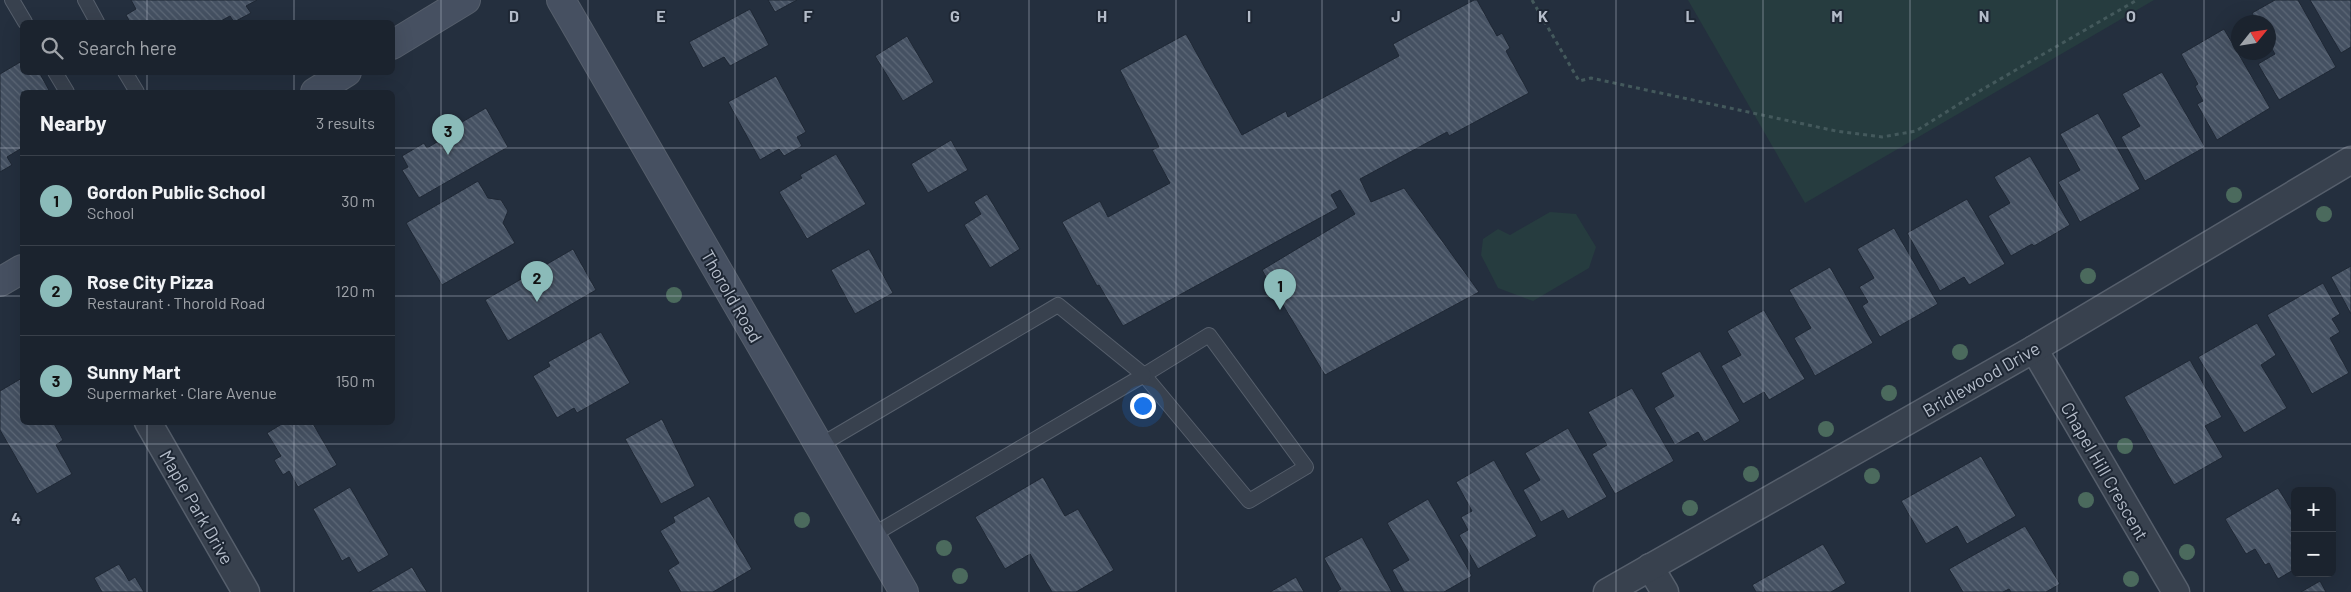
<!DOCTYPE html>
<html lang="en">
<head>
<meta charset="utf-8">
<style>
  :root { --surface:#1b232e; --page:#242b36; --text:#f1f3f6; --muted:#a0a4aa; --line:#39404a; --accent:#8bbbb9 }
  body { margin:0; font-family:Barlow,sans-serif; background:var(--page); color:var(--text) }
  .controls { position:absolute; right:15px; bottom:15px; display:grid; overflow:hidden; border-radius:8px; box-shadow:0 5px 20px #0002 }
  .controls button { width:45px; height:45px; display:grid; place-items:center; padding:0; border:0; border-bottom:1px solid var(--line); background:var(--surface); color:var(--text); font:25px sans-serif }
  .compass { position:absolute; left:2231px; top:15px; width:45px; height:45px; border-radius:50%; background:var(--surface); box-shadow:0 5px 20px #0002; rotate:60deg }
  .you { position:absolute; left:1142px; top:405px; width:18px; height:18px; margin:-12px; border:4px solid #fff; border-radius:50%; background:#1a73e8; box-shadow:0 0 0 8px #1a73e833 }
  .badge { display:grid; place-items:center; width:32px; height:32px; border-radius:50%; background:var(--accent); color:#111; font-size:16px; font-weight:700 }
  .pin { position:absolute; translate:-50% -41px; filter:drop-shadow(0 1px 2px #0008) }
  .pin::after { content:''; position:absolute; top:26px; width:18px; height:15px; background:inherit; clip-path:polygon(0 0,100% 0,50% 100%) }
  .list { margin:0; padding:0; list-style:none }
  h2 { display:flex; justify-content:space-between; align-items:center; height:65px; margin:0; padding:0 20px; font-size:21px }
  h2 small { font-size:16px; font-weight:400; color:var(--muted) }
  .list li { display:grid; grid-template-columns:32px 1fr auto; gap:15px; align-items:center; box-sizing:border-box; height:90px; padding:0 20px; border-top:1px solid var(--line) }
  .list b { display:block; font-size:19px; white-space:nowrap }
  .list p { margin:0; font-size:16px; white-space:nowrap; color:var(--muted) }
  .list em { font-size:16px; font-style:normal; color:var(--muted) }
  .icon { flex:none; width:28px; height:28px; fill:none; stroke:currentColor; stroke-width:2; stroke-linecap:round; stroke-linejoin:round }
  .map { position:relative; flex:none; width:2351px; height:592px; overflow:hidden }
  .search { position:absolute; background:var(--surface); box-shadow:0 5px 20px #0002; left:20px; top:20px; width:375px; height:55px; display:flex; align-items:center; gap:12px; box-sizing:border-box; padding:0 18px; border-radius:8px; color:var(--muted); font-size:19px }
  .panel { position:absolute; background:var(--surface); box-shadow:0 5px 20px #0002; left:20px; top:90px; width:375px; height:335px; border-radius:8px }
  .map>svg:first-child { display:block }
</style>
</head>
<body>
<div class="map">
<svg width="2351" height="592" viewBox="0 0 2351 592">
  <defs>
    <pattern id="building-back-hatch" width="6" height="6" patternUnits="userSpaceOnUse" patternTransform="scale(1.25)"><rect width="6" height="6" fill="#455162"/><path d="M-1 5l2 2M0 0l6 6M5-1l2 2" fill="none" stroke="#5d6877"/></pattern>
  </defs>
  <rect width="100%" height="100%" fill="#242f3e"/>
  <g fill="#263c3f">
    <path d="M1688,0H2154L1805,203Z"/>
    <path d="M1550,212L1576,214L1596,247L1589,268L1533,301L1498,288L1481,255L1483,239L1498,229L1510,235Z"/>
  </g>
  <g fill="url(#building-back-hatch)" stroke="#1f2835">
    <path d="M131,0H257L246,6L251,13L234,22L230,16L219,22H130L126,15L136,9Z"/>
    <path d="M768,0H797L775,12Z"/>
    <path d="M1474,0H1477L1497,36L1502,33L1510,48L1506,51L1529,93L1449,136L1447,132L1360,179L1371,202L1404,188L1479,292L1325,375L1262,270L1355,214L1340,190L1331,195L1338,208L1123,326L1099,285L1097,286L1062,222L1100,201L1108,217L1170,183L1152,150L1159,147L1120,70L1186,34L1242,135L1286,111L1288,117L1399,56L1393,44Z"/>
    <path d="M2275,0H2298L2336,67L2279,100L2258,64L2275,54L2268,42V22H2257L2252,13Z"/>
    <path d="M2310,0H2351V47L2341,53Z"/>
    <path d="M750,9L769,45L730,66L724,57L703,68L689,42Z"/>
    <path d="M2224,29L2270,108L2217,140L2197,104L2203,101L2195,86L2198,84L2181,54Z"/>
    <path d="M907,36L934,82L903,101L875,56Z"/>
    <path d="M22,61V72H39L50,92H22V148L7,157L12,165L0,172V74Z"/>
    <path d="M2162,72L2205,147L2145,181L2121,137L2140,126L2122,94Z"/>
    <path d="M776,76L806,132L797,137L802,146L784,156L779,149L760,160L728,102Z"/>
    <path d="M486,108L508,147L419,198L402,170L408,167L402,156L424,143L427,148L447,136L445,132Z"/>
    <path d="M2098,113L2140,189L2080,222L2058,182L2080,170L2060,134Z"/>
    <path d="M951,140L968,170L928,193L911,164Z"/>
    <path d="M836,154L866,204L807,239L779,192L802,178L800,175Z"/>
    <path d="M2030,156L2070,225L2034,246L2032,244L2011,256L1988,216L2010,203L1994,177Z"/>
    <path d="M478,181L488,198L501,200L508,211L503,223L515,243L442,285L406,223Z"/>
    <path d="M987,194L1020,249L990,268L964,225L981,214L974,202Z"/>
    <path d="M1967,199L2005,264L1969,285L1964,277L1940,291L1907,233Z"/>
    <path d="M1894,228L1938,304L1880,337L1862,306L1868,302L1859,287L1874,278L1857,249Z"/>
    <path d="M573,249L596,290L508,341L485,300Z"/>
    <path d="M869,249L893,293L855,314L831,270Z"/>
    <path d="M2351,266V314L2331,277Z"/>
    <path d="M1830,267L1873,343L1815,376L1794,338L1811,328L1789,290Z"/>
    <path d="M2323,283L2340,314L2332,319L2340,332L2330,338L2349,373L2312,394L2267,315Z"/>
    <path d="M1764,310L1805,379L1769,400L1764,392L1743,404L1721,366L1741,355L1727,331Z"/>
    <path d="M2257,323L2276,355L2261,365L2287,408L2244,433L2198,357Z"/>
    <path d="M601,332L630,383L577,413L574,408L557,418L533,376L550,366L548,362Z"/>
    <path d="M1700,351L1740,421L1704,442L1698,432L1675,445L1654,408L1674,396L1661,373Z"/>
    <path d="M2190,360L2222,417L2205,426L2223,457L2174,485L2124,397Z"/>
    <path d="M22,378V422H53L63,440L56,445L72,474L37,494L0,430V391Z"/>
    <path d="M1632,388L1674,461L1615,494L1592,454L1607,445L1588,412Z"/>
    <path d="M662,419L695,486L661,504L625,439Z"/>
    <path d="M285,422H312L337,465L298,487L289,471L283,475L274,460L281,456L267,433Z"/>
    <path d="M1568,428L1607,497L1568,519L1563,510L1541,522L1523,490L1540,480L1525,453Z"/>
    <path d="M1981,456L2016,516L1967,544L1957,526L1926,544L1901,501Z"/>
    <path d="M1494,460L1537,536L1478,569L1459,535L1468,530L1461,517L1472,511L1456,482Z"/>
    <path d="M1043,477L1065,516L1078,509L1114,570L1076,592H1052L1030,554L1005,569L975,517Z"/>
    <path d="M350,487L389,555L358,573L349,557L342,561L313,509Z"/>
    <path d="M2278,488L2295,516V569L2278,579L2269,563L2265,565L2255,549L2246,554L2225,519Z"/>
    <path d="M709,496L752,569L713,592H681L668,570L679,563L660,531L675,522L673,517Z"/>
    <path d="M1428,499L1472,576L1444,592H1404L1392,570L1409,560L1387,523Z"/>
    <path d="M2025,526L2060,584L2046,592H2011L2009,589L2003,592H1963L1949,569Z"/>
    <path d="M1362,537L1392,592H1336L1341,589L1324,558Z"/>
    <path d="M1823,544L1846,583L1831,592H1756L1752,585Z"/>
    <path d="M119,564L129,581L135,577L144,592H102L94,578Z"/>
    <path d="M412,567L427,592H369Z"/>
    <path d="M1296,577L1304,592H1270Z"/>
    <path d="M2320,581L2326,592H2301Z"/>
  </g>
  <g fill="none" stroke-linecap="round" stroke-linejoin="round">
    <g stroke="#565f6c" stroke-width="16">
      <g id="lane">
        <path d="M12,0L25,22"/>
        <path d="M85,0L97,22"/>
        <path d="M55,72L67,92"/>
        <path d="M125,72L137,92"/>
        <path d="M1209,335L1306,467L1249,501L1144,375Z"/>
        <path d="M819,446L1058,305L1144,375L871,536"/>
      </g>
    </g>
    <g stroke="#565f6c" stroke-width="29">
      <g id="street">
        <path d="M2034,349L2176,592"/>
        <path d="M148,422L246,592"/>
        <path d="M1650,567L1665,592"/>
        <path d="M1607,592L2034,349L2351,160"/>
      </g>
    </g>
    <g stroke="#565f6c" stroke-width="30">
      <g id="secondary">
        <path d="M561,0L904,592"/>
        <path d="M392,45L466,0"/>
        <path d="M315,92L347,72"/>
        <path d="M0,282L22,269"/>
      </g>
    </g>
    <path stroke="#44595c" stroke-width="3" stroke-dasharray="4 4" stroke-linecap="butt" d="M1532,0L1579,81L1591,78L1836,131L1882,137L1916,131L1983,89L2137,0"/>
    <use href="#lane" stroke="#38414e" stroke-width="14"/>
    <use href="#street" stroke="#38414e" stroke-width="26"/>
    <use href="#secondary" stroke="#465061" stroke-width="28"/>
  </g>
  <g fill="#4b6a5d">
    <circle cx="2234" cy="195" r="8"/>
    <circle cx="2324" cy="214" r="8"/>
    <circle cx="2088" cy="276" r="8"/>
    <circle cx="674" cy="295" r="8"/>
    <circle cx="1960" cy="352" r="8"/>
    <circle cx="1889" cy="393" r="8"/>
    <circle cx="1826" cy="429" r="8"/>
    <circle cx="2125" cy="446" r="8"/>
    <circle cx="1751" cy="474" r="8"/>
    <circle cx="1872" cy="476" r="8"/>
    <circle cx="2086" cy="500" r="8"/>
    <circle cx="1690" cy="508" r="8"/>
    <circle cx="802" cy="520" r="8"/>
    <circle cx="944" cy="548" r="8"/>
    <circle cx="2187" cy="552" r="8"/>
    <circle cx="960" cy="576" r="8"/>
    <circle cx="2131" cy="579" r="8"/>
  </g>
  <path fill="none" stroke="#b4bcc9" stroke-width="1" stroke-opacity="0.55" d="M147,0V22M294,0V22M441,0V592M588,0V592M735,0V592M882,0V592M1029,0V592M1176,0V592M1322,0V592M1469,0V592M1616,0V592M1763,0V592M1910,0V592M2057,0V592M2204,0V592M147,72V92M294,72V92M0,148H22M392,148H2351M0,296H22M392,296H2351M147,422V592M294,422V592M0,444H2351"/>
  <g text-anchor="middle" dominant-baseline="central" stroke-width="4" stroke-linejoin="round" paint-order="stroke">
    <g font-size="18" fill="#b4bcc9" stroke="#1d2633">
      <text transform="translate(732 296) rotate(60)">Thorold Road</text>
      <text transform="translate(1981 379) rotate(-30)">Bridlewood Drive</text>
      <text transform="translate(2105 471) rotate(60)">Chapel Hill Crescent</text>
      <text transform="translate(197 507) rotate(60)">Maple Park Drive</text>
    </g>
  </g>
  <g font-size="16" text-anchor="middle" font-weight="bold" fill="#b4bcc9" stroke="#1d2633" stroke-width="4" stroke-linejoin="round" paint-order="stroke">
    <text x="514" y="22">D</text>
    <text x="661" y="22">E</text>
    <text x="808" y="22">F</text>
    <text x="955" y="22">G</text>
    <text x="1102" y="22">H</text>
    <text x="1249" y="22">I</text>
    <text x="1396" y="22">J</text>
    <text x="1543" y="22">K</text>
    <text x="1690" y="22">L</text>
    <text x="1837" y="22">M</text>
    <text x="1984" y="22">N</text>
    <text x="2131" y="22">O</text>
    <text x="16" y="524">4</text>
  </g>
</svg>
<div class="controls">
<button>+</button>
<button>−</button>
</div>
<svg class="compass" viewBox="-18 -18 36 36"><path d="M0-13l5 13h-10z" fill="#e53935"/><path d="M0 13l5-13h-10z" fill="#a0a4aa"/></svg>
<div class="you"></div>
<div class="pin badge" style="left:1280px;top:310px">1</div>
<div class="pin badge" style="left:537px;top:302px">2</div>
<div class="pin badge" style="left:448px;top:155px">3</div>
<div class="search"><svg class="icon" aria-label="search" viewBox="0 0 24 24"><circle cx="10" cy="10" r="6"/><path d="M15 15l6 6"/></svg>Search here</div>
<section class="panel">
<h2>Nearby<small>3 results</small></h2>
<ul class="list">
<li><span class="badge">1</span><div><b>Gordon Public School</b><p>School</p></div><em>30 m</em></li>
<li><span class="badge">2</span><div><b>Rose City Pizza</b><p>Restaurant · Thorold Road</p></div><em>120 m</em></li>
<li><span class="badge">3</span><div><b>Sunny Mart</b><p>Supermarket · Clare Avenue</p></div><em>150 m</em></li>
</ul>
</section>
</div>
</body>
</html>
